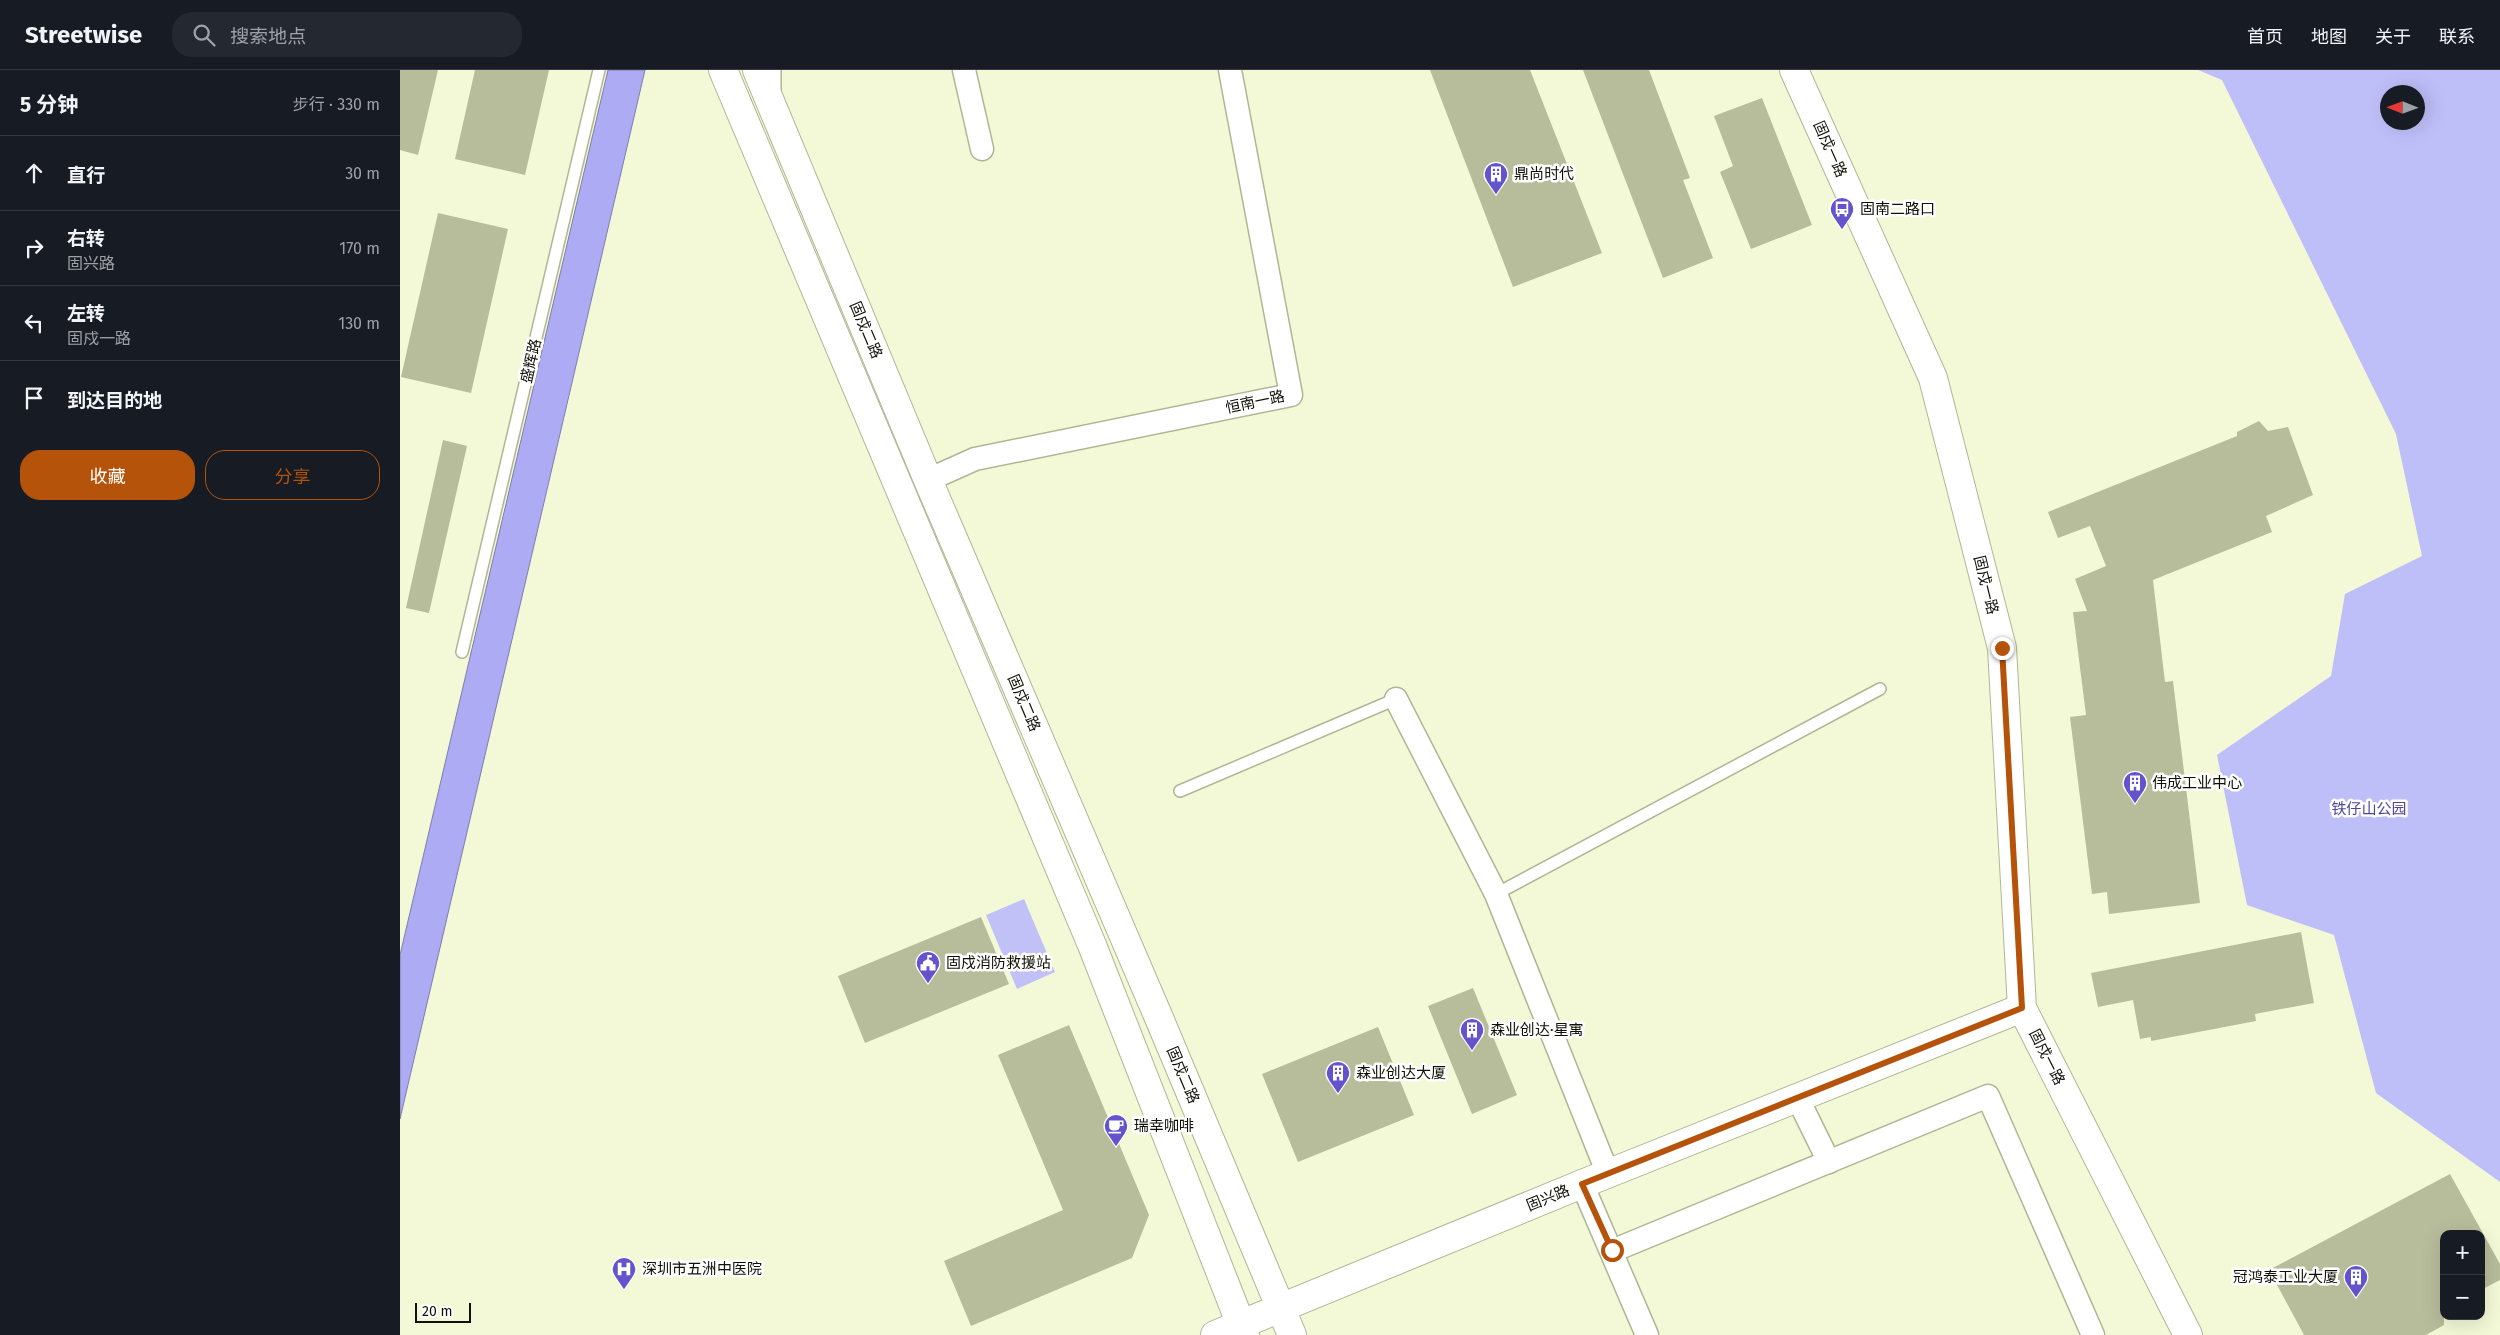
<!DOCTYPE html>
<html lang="zh">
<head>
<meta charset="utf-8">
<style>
  :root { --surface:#171b24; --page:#242831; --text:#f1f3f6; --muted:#9ea1a6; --line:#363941; --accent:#b45309 }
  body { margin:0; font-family:"Fira Sans","Noto Sans SC",sans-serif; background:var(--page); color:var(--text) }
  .controls { position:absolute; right:15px; bottom:15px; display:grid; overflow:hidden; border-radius:10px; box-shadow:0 5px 20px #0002 }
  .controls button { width:45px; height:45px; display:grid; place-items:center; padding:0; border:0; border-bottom:1px solid var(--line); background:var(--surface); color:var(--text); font:25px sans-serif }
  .compass { position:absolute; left:1980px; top:15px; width:45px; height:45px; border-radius:50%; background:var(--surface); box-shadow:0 5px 20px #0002; rotate:271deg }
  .scale { position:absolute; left:15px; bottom:12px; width:56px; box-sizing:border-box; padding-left:5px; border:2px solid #0f1106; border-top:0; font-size:14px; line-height:18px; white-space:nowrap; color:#0f1106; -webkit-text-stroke:4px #fff; paint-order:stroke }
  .stop { position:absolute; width:15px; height:15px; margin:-11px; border:4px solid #b45309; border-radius:50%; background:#fff }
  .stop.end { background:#b45309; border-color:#fff; box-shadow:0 1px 5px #0008 }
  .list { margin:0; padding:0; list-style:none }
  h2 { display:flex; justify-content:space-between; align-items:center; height:65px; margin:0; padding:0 20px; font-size:21px }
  h2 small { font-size:16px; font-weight:400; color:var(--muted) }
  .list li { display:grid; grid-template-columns:32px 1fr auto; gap:15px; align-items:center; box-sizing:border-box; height:75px; padding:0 20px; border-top:1px solid var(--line) }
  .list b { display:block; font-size:19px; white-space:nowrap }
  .list p { margin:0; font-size:16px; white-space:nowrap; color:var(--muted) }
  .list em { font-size:16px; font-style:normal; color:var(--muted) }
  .actions { display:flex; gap:10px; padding:15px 20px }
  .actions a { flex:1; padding:11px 0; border:1px solid var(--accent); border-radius:20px; text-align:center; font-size:18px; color:var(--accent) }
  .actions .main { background:var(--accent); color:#fff }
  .icon { flex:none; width:28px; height:28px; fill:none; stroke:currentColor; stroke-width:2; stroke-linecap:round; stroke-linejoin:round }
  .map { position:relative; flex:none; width:2100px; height:1265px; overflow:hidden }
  header { display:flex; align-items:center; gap:30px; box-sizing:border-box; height:70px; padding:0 25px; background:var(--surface); border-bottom:1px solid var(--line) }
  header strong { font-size:24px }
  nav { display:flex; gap:28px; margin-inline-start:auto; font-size:18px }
  .search { width:350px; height:45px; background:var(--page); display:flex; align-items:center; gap:12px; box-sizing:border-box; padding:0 18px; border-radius:20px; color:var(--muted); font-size:19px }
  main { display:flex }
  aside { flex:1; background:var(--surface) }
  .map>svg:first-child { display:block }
</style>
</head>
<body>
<header>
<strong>Streetwise</strong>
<div class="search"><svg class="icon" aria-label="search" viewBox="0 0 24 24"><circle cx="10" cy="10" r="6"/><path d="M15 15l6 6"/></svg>搜索地点</div>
<nav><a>首页</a><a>地图</a><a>关于</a><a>联系</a></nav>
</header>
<main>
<aside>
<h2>5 分钟<small>步行 · 330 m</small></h2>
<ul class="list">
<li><svg class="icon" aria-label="ahead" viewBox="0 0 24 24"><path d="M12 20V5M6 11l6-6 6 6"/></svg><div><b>直行</b></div><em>30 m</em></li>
<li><svg class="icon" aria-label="right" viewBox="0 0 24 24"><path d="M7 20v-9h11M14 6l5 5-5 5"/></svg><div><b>右转</b><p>固兴路</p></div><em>170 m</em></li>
<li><svg class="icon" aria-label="left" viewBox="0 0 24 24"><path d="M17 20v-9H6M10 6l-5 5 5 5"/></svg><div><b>左转</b><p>固戍一路</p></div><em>130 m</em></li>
<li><svg class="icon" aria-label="arrive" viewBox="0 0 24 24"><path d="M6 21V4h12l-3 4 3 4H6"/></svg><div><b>到达目的地</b></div></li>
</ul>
<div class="actions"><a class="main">收藏</a><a>分享</a></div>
</aside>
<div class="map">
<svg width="2100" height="1265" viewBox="0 0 2100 1265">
  <rect width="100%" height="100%" fill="#f3f9d6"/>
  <path fill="#c1c1f8" d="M624,829L655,902L617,919L586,845Z"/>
  <path fill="#bebef9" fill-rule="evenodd" d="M1798,0H2100V1112L1976,1023L1934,865L1847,835L1817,685L1931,606L1945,524L2022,486L1996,364L1822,10ZM1988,22H2018V52H1988Z"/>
  <path fill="#acabf3" stroke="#7d7dac" d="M208,0H245L0,1049V885Z"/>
  <g fill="#b7bc9b">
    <path d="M0,0H38L18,85L0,80Z"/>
    <path d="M75,0H149L125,105L55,89Z"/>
    <path d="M1030,0H1130L1202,183L1113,217Z"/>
    <path d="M1183,0H1249L1290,108L1283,110L1313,188L1263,208Z"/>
    <path d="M1362,28L1412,155L1351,179L1320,102L1333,96L1314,46Z"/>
    <path d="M38,143L108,159L71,323L1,307Z"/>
    <path d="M1859,351L1868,361L1888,357L1913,425L1866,446L1872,462L1753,510L1765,612L1773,611L1800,833L1709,844L1707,822L1692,824L1670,647L1686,645L1673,542L1687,541L1675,509L1706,496L1690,456L1658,468L1648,442L1837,366V362Z"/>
    <path d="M43,370L67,376L29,543L6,538Z"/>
    <path d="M581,847L609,914L465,973L438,906Z"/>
    <path d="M1901,862L1914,933L1855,944L1856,951L1751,971V967L1740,969L1733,930L1698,937L1691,903Z"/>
    <path d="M1073,918L1117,1025L1072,1044L1028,936Z"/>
    <path d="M669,955L749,1145L732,1188L571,1256L544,1191L663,1140L598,985Z"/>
    <path d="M978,957L1014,1045L898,1092L862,1004Z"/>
    <path d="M2050,1104L2100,1194V1210L2081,1220V1164H2044V1255L2026,1265H1904L1869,1200Z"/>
  </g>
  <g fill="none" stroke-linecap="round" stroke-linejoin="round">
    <g stroke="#b0b695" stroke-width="14">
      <g id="service">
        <path d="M375,22V0"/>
        <path d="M62,582L199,0"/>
        <path d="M780,721L996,629"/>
        <path d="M1096,824L1480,619"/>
      </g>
    </g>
    <g stroke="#b0b695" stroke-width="25">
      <g id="minor">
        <path d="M564,0L582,79"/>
        <path d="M528,410L575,389L891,325L830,0"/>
        <path d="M996,629L1096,824L1208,1104"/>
        <path d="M1397,1027L1429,1092"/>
        <path d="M1182,1114L1247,1265"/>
        <path d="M1212,1181L1588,1026L1693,1265"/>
      </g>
    </g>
    <g stroke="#b0b695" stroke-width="30">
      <g id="tertiary">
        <path d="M323,0L692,875L845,1265"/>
        <path d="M357,0L528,410L759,948L892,1265"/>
        <path d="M1394,0L1533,308L1602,578L1622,938L1788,1265"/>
        <path d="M815,1265L1182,1114L1622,938"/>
      </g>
    </g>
    <use href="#service" stroke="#fff" stroke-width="11"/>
    <use href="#minor" stroke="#fff" stroke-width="22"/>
    <use href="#tertiary" stroke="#fff" stroke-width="28"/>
  </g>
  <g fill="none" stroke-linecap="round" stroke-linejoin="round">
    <path stroke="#b45309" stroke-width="6" d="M1212,1180L1182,1114L1622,938L1602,578"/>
  </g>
  <defs>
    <g id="building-pin" transform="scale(1.25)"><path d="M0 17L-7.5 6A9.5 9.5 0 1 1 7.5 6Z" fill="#6353cc" stroke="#fff"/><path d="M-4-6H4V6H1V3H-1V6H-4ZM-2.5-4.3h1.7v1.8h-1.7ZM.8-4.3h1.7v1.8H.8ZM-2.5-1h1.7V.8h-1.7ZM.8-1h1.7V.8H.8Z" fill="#fff"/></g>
    <g id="bus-pin" transform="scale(1.25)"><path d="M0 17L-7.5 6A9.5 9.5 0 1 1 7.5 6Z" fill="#6353cc" stroke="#fff"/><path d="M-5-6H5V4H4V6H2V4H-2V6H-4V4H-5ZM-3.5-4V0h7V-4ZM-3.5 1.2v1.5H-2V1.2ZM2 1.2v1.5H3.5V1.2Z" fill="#fff"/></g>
    <g id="civic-pin" transform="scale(1.25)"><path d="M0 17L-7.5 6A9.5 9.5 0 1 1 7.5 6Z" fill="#6353cc" stroke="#fff"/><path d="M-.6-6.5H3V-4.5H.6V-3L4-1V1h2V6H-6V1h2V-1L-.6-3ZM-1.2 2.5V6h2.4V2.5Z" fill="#fff"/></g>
    <g id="cafe-pin" transform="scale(1.25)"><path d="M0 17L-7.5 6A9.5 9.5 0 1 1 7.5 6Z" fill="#6353cc" stroke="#fff"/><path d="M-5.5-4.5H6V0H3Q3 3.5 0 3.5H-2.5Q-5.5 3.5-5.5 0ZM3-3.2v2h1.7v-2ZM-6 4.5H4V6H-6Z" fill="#fff"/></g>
    <g id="hospital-pin" transform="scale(1.25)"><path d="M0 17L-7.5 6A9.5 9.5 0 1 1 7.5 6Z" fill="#6353cc" stroke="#fff"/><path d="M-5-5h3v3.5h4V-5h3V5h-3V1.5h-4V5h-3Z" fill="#fff"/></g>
  </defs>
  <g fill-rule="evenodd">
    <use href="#building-pin" x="1096" y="104"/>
    <use href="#bus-pin" x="1442" y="139"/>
    <use href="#building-pin" x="1735" y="713"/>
    <use href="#civic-pin" x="528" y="893"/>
    <use href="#building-pin" x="1072" y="960"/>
    <use href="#building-pin" x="938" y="1003"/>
    <use href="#cafe-pin" x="716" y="1056"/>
    <use href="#hospital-pin" x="224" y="1199"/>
    <use href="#building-pin" x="1956" y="1207"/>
  </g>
  <g text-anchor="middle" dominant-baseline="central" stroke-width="5" stroke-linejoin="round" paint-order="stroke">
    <g font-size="15" fill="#0f1106" stroke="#fff">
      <text transform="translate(1430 79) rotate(66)">固戍一路</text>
      <text transform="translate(466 260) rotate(67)">固戍二路</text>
      <text transform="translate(131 291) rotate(-77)">盛辉路</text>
      <text transform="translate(855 332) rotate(-12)">恒南一路</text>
      <text transform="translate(1586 515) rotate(76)">固戍一路</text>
      <text transform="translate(624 633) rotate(67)">固戍二路</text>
      <text transform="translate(1647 987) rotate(63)">固戍一路</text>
      <text transform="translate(783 1005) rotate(67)">固戍二路</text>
      <text transform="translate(1148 1128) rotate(-22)">固兴路</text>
    </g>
    <g font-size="15" fill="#0f1106" stroke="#fff" text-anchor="start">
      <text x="1114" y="104">鼎尚时代</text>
      <text x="1460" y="139">固南二路口</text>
      <text x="1752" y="713">伟成工业中心</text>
      <text x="546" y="893">固戍消防救援站</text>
      <text x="1090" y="960">森业创达·星寓</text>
      <text x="956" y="1003">森业创达大厦</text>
      <text x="734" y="1056">瑞幸咖啡</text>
      <text x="242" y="1199">深圳市五洲中医院</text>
      <text x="1938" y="1207" text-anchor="end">冠鸿泰工业大厦</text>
    </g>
    <g font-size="15" fill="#4e4498" stroke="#fff">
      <text x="1969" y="739">铁仔山公园</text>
    </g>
  </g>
</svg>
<div class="controls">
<button>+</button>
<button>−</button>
</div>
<svg class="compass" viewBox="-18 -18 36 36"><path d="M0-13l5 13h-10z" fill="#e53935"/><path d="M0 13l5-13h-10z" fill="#9ea1a6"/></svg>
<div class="scale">20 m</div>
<div class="stop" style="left:1212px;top:1180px"></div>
<div class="stop end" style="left:1602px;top:578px"></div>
</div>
</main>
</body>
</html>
